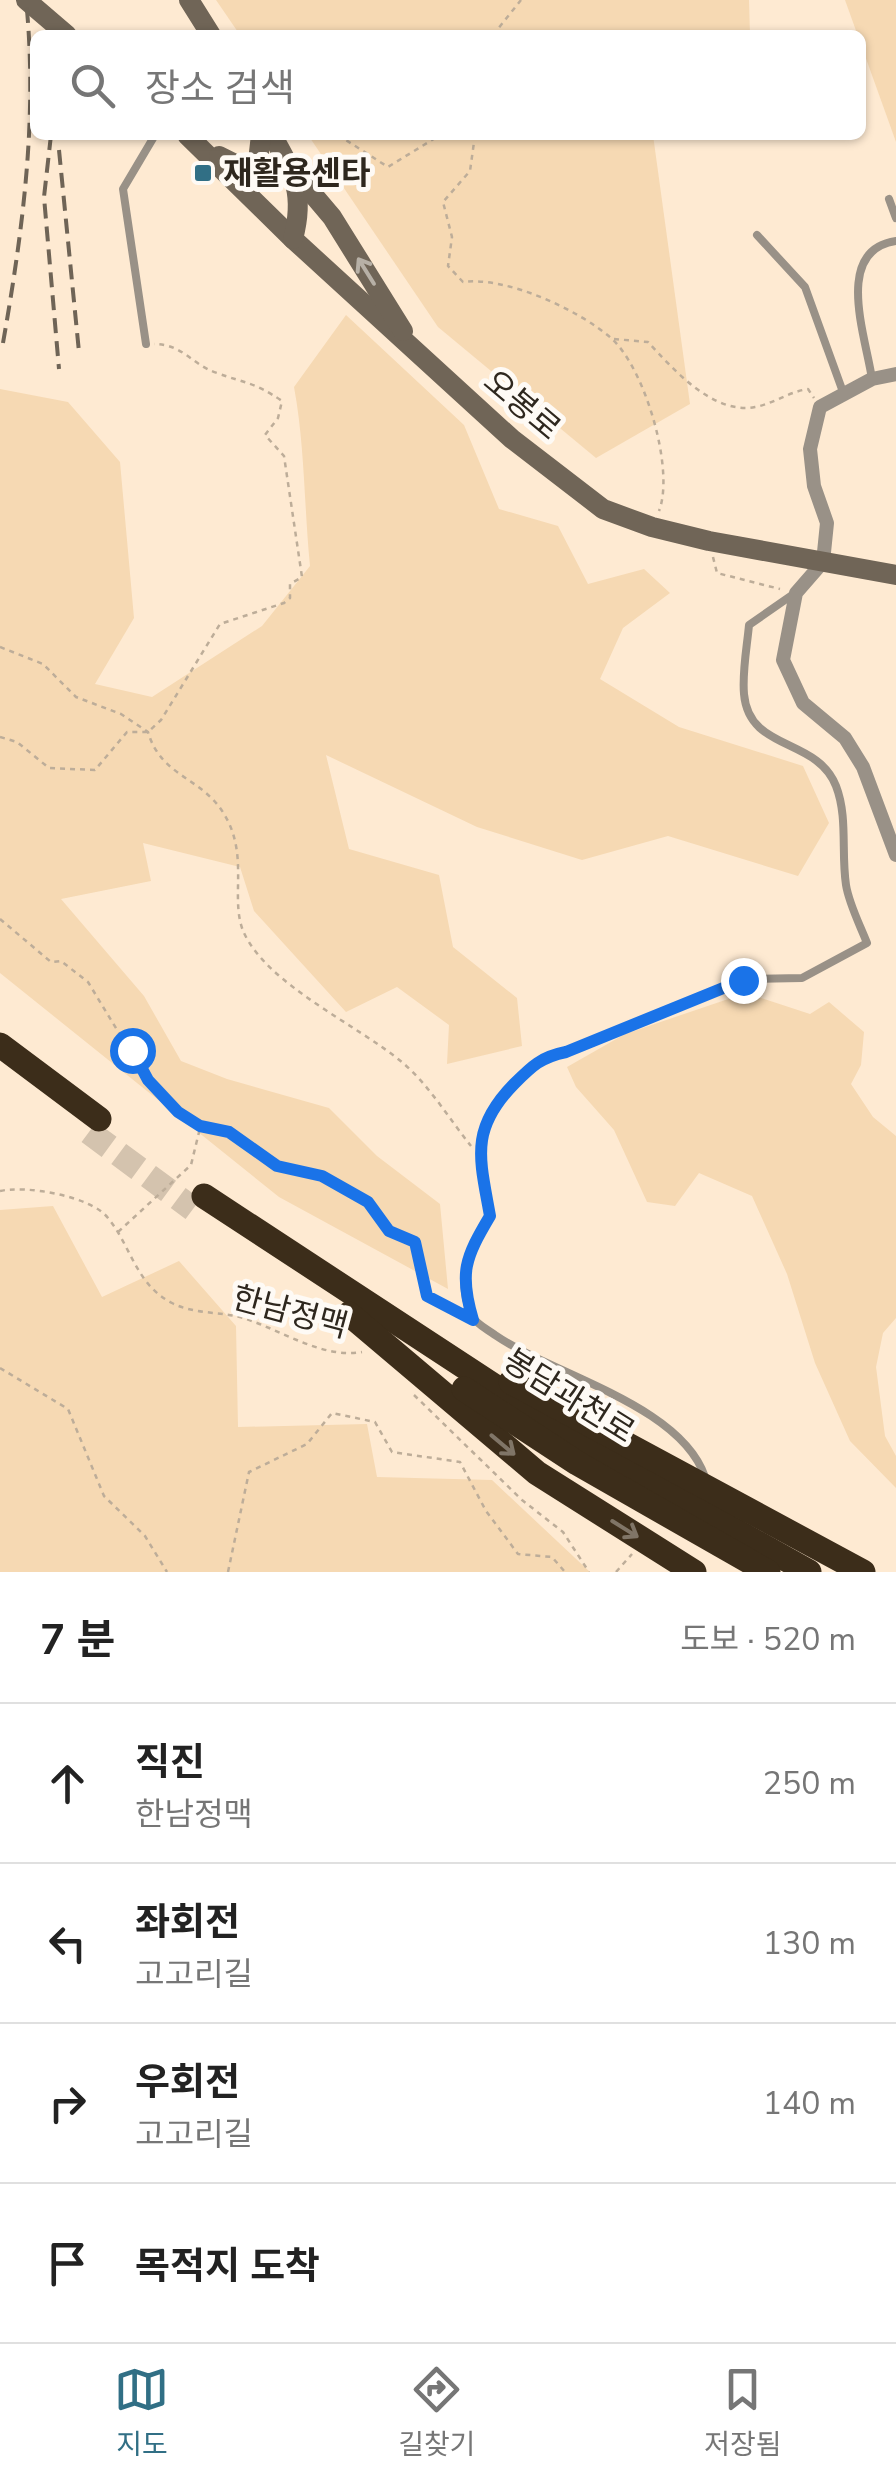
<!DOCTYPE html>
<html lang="ko">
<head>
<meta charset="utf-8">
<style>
  :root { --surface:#fff; --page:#f2f2f2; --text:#222; --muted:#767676; --line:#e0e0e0; --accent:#316f85 }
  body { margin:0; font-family:"Nunito Sans","Noto Sans KR",sans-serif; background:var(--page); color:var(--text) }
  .stop { position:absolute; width:30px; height:30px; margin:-22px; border:8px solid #1a73e8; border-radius:50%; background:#fff }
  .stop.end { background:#1a73e8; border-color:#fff; box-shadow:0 2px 10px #0008 }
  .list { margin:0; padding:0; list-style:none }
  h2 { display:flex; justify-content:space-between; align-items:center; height:130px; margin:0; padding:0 40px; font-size:42px }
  h2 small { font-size:32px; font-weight:400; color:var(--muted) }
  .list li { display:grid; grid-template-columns:65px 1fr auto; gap:30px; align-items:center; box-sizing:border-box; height:160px; padding:0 40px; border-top:2px solid var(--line) }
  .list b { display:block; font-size:38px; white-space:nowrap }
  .list p { margin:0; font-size:32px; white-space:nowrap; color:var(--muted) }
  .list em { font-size:32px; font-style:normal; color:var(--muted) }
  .icon { flex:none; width:55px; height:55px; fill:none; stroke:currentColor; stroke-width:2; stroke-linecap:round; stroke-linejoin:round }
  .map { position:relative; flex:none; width:896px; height:1572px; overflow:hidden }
  .search { position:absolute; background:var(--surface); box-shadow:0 2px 8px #0004; left:30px; right:30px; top:30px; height:110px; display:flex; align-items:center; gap:25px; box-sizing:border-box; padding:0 35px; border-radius:15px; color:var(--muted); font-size:38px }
  .sheet { height:770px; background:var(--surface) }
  nav { display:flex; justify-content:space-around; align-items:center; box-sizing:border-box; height:140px; border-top:2px solid var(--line); background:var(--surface); font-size:28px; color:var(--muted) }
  nav a { display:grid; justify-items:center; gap:5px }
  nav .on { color:var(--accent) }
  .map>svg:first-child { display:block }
</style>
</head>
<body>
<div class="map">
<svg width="896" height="1572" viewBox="0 0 896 1572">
  <rect width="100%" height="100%" fill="#feead2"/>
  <g fill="#f6d9b3">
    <path d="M216,0H749L750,35H240Z"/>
    <path d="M845,0H896V142Z"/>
    <path d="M308,135H653L690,404L596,458L438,327Z"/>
    <path d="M346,315L464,425L499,509L558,526L588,584L644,569L670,593L623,628L600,679L679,727L803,766L829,823L798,876L668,836L582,860L477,827L326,755L349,849L439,875L453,947L517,998L522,1046L447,1064L449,1025L397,987L346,1012L254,911L240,867L143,843L151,881L61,899L144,996L181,1061L227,1079L329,1108L377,1156L440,1204L448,1289L279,1197L0,973V389L68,402L120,462L134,618L95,684L152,697L262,626L310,566C304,506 305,446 294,387Z"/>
    <path d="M746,993L810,1014L829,1002L864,1032L861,1065L851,1084L873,1117L896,1136V1318L883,1333L876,1367L885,1436L896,1456V1488L850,1441L815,1363L787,1274L752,1196L699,1173L675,1206L647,1202L614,1130L576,1087L567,1067L625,1034Z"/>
    <path d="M53,1206L102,1297L179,1261L236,1326L238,1427L367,1424L377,1477L492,1480L590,1572H0V1210Z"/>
  </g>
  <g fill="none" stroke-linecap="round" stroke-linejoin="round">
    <path stroke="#d4c3ae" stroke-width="25" stroke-dasharray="25 12" stroke-linecap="butt" d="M89,1132L193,1209"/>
    <g stroke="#bdad99" stroke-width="2.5" stroke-dasharray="5 5" stroke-linecap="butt">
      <path d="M493,35L521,0"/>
      <path d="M338,135L388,167L440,135"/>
      <path d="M475,135L470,171L443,202L452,237L448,266L463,282C506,276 579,310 611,338C645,368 675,470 659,511"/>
      <path d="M268,174L278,187"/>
      <path d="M614,339L648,342C673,369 713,415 755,407C773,404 788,392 808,389L814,398"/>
      <path d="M713,557L717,573L780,589"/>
      <path d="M0,647L43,664L76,697L121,714L148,732C161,777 202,777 224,814C250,856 229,900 244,933C269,986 358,1025 403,1063C429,1085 450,1120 471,1146"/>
      <path d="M0,737L17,742L49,768L95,770L127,732H148L161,720L220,624L284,603L290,598V584L302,577L284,456L265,435L278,418L282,401C254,382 247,384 217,373C192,365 183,344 154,344"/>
      <path d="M0,919L51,962L61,961L88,982L148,1081L178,1112L200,1126L229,1132L277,1166L323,1176L368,1202L389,1231L415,1242L427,1296L458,1312"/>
      <path d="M0,1191C26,1185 91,1196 108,1218C131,1246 136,1285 172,1303C195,1315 223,1311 246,1319C283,1331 323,1359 362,1352"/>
      <path d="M118,1232L191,1165L200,1128"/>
      <path d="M0,1368L68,1409L104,1496L145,1536L167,1572"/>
      <path d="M414,1395L522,1500L563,1532L589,1572"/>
      <path d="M228,1572L249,1472L307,1444L332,1413L375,1422L392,1452L460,1462L486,1511L518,1554L552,1557L565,1572"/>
      <path d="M616,1572L632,1554"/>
    </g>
    <g stroke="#999187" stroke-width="8">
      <path d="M889,199L896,218"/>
      <path d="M757,235L805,287L843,392"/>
      <path d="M146,344L123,189L155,135"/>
      <path d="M872,379C866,337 833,250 896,241"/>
      <path d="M705,1477C681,1405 553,1375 495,1335C487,1329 476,1324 472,1316C454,1278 471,1249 490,1216C480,1159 469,1130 514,1084C532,1067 541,1058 566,1052L743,979L802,978L867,943C860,925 849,904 846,885C841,852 848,817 836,786C817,737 749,752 744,694C742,672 747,647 749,625L795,593"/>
    </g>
    <path stroke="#999187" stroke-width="14" d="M896,374L872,379L820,407L810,449L814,486L827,523L823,562L796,593L783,660L803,703L845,738L863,767L896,855"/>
    <g stroke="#706557" stroke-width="20">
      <path d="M26,0L67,35"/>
      <path d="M189,0L211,35"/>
      <path d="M187,135L293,239L512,439L603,509L652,527L709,541L896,575"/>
      <path d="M272,135C294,174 305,194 293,239"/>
      <path d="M219,156L239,166L258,161L261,135"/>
      <path d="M293,171L332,217L403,331"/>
    </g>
    <g stroke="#3c2d1a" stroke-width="25">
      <path d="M0,1045L99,1119"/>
      <path d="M204,1196L590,1449L809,1572"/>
      <path d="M349,1314L537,1473L694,1572"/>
      <path d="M511,1382L863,1572"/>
      <path d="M464,1389L577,1463L768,1572"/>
    </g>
    <g stroke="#6f6456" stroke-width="4" stroke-dasharray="15 8" stroke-linecap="butt">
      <path d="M51,135L44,197L59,369"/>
      <path d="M59,150L79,352"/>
      <path d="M3,343C23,229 38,116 26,0"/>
    </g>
  </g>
  <defs><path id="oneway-shaft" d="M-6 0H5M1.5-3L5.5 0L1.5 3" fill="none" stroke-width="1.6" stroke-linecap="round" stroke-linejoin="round" transform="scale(2.5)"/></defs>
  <use stroke="#b7b0a6" href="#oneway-shaft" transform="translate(366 271) rotate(-122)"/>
  <g stroke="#807567">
    <use href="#oneway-shaft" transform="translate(503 1445) rotate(40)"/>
    <use href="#oneway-shaft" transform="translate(625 1529) rotate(32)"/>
  </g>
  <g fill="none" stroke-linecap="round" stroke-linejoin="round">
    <path stroke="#1a73e8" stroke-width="12" d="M132,1050L148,1080L178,1112L200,1126L229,1132L277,1166L322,1176L368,1202L389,1231L415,1242L427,1296L473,1320C459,1273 465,1258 490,1216C480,1159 469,1130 514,1084C532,1066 541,1057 566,1052L743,980"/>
  </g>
  <rect fill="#316f85" stroke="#fefaf5" stroke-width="4" x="193" y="163" width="20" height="20" rx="5"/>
  <g text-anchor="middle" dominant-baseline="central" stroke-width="10" stroke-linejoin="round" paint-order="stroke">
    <g font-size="32" font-weight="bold" fill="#2e271e" stroke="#fefaf5" text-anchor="start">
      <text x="223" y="173">재활용센타</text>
    </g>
    <g font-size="32" fill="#2e271e" stroke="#fefaf5">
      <text transform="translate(522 405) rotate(40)">오봉로</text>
      <text transform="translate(290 1312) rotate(15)">한남정맥</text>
      <text transform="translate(569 1396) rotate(32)">봉담과천로</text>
    </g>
  </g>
</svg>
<div class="stop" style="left:132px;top:1050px"></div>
<div class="stop end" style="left:743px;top:980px"></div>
<div class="search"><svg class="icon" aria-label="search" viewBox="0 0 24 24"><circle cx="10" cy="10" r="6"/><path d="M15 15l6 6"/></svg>장소 검색</div>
</div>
<section class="sheet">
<h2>7 분<small>도보 · 520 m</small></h2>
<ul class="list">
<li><svg class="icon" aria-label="ahead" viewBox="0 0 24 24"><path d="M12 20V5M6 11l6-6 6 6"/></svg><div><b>직진</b><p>한남정맥</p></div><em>250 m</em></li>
<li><svg class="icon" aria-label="left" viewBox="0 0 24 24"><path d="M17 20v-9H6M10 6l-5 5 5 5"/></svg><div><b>좌회전</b><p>고고리길</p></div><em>130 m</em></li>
<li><svg class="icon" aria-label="right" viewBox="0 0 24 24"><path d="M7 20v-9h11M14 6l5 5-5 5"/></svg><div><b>우회전</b><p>고고리길</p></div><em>140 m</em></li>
<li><svg class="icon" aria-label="arrive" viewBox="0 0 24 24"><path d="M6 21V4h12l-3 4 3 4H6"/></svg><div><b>목적지 도착</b></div></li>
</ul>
</section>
<nav>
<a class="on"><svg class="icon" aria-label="map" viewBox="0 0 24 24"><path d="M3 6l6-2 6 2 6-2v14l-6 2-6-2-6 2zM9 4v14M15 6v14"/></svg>지도</a>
<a><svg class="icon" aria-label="directions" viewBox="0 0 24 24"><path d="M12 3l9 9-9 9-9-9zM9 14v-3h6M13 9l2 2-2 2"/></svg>길찾기</a>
<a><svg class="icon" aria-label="saved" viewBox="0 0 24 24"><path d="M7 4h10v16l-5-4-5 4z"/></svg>저장됨</a>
</nav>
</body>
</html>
